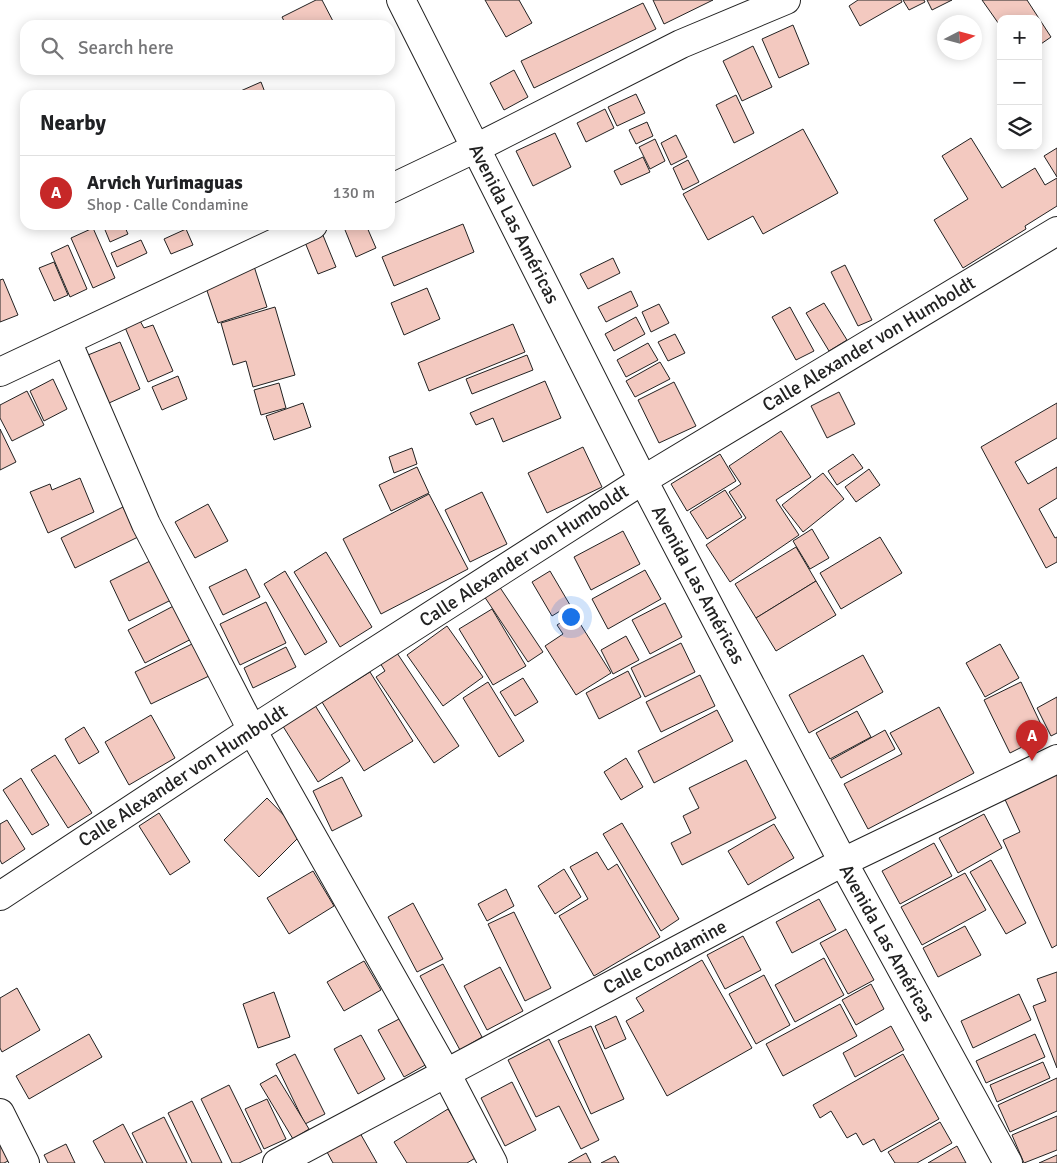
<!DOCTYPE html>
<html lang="en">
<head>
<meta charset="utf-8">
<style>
  :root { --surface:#fff; --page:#f2f2f2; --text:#202124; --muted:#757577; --line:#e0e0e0; --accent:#c62828 }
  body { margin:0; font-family:Signika,sans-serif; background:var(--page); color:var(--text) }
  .controls { position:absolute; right:15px; top:15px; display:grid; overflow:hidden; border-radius:10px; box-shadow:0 2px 12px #0003 }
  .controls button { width:45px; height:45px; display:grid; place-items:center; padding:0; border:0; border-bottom:1px solid var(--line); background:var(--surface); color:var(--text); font:25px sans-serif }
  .compass { position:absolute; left:937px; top:15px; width:45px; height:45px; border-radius:50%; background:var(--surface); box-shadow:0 2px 12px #0003; rotate:84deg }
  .you { position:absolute; left:570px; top:616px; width:18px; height:18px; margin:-12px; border:4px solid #fff; border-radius:50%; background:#1a73e8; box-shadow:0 0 0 8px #1a73e833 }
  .badge { display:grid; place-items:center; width:32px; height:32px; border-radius:50%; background:var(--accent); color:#fff; font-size:16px; font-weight:700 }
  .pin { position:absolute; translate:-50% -41px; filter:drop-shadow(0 1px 2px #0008) }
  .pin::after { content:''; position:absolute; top:26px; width:18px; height:15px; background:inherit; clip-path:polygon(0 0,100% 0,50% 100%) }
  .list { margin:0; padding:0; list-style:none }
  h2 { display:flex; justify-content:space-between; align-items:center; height:65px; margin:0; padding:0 20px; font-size:21px }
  h2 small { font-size:16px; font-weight:400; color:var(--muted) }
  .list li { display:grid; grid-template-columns:32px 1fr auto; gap:15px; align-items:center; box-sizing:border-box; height:75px; padding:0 20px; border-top:1px solid var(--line) }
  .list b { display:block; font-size:19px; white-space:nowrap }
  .list p { margin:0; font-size:16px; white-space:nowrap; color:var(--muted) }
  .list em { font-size:16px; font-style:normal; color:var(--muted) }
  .icon { flex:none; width:28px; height:28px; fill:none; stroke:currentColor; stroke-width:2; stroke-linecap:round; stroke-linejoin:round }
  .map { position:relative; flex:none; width:1057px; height:1163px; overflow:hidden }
  .search { position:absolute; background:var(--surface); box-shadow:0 2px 12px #0003; left:20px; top:20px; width:375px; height:55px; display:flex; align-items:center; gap:12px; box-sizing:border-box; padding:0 18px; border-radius:15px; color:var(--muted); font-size:19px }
  .panel { position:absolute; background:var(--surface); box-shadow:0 2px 12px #0003; left:20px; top:90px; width:375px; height:140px; border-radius:15px }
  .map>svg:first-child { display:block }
</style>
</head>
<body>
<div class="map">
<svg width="1057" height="1163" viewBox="0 0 1057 1163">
  <rect width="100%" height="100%" fill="#fff"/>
  <g fill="#f3c9c0" stroke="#222">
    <path d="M316,0H322L335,25H286L282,17Z"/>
    <path d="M485,0H519L532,23L506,37Z"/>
    <path d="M653,0H713L664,24Z"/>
    <path d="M858,0H901L902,2L860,26L849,6Z"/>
    <path d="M903,0H924L925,2L909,10Z"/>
    <path d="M927,0H952L932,10Z"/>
    <path d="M982,0H1027L1051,37L1038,46V19H1001V27Z"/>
    <path d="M643,3L656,29L534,88L521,61Z"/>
    <path d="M793,25L809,64L779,78L762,39Z"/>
    <path d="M753,46L772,87L742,101L723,61Z"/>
    <path d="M514,70L528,97L504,110L490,83Z"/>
    <path d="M261,82L266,95H237L236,93Z"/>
    <path d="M636,94L645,113L617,126L608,107Z"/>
    <path d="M736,95L754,133L734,143L716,105Z"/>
    <path d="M605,109L614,128L586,142L577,123Z"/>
    <path d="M647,122L653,136L636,144L629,130Z"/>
    <path d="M803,129L838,193L763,234L753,216L708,240L683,194Z"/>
    <path d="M555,133L571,167L533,186L516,151Z"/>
    <path d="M676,135L687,157L671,165L661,143Z"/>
    <path d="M971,138L1002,188L1035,168L1045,185L1057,178V206L1025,226L1026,229L963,268L934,220L968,199L942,156Z"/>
    <path d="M655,139L665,161L650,169L639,147Z"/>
    <path d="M1057,148V177L1044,156Z"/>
    <path d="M643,157L650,172L621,185L614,171Z"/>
    <path d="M688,160L699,182L683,190L673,168Z"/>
    <path d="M463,224L474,252L394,286L382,257Z"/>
    <path d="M103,225H124L128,234L110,242Z"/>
    <path d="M343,225H366L376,248L356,257Z"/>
    <path d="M93,228L115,278L93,288L71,238Z"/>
    <path d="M320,228L336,267L318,274L302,235Z"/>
    <path d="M186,229L193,245L171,254L164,239Z"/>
    <path d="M141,240L147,253L117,267L111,253Z"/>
    <path d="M68,245L87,289L70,297L51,253Z"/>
    <path d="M613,258L620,273L588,289L580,274Z"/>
    <path d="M54,262L68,295L54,301L39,268Z"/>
    <path d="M253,263L267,307L218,323L203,279Z"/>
    <path d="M845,265L872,320L858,326L831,272Z"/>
    <path d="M3,279L18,315L0,322V280Z"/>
    <path d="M427,288L440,319L404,335L391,303Z"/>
    <path d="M631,291L638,306L606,322L598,307Z"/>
    <path d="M824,303L847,340L829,351L806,313Z"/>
    <path d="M659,304L669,323L651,332L642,312Z"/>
    <path d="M275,307L295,375L253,387L246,361L233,365L221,323Z"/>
    <path d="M790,307L814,351L796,360L772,317Z"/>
    <path d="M636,317L645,334L614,351L605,334Z"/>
    <path d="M139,319L144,328L153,325L173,371L148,382L124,325Z"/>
    <path d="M513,324L525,352L429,391L418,363Z"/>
    <path d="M675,334L685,353L668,361L658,342Z"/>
    <path d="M120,342L140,389L109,403L88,355Z"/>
    <path d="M648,343L658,360L626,377L617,360Z"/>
    <path d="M527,355L533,370L472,394L466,379Z"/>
    <path d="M660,362L670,379L635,397L626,381Z"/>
    <path d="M178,376L187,399L162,410L152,387Z"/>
    <path d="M53,379L67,409L44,421L30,391Z"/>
    <path d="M545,381L561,418L503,442L493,418L476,425L470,413Z"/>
    <path d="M674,382L696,426L659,443L638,400Z"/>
    <path d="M279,383L286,408L261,415L254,390Z"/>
    <path d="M27,391L44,425L12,441L0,418V405Z"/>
    <path d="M839,392L855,424L827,438L811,406Z"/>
    <path d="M303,403L311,427L274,440L266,416Z"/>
    <path d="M1057,403V438L1015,462L1028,484L1057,467V498L1039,509L1055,538L1057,537V562L1046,568L981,447Z"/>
    <path d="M0,429L16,462L0,470Z"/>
    <path d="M781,431L811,477L776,500L799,535L730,582L706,545L746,518L729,492L741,484L729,466Z"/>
    <path d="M583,447L602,487L547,513L528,473Z"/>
    <path d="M412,448L417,464L394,473L389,457Z"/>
    <path d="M720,454L736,481L687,511L671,484Z"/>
    <path d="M853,454L863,468L837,485L828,471Z"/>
    <path d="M417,467L429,493L391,511L379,485Z"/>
    <path d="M869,469L880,485L856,502L845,487Z"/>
    <path d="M823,473L844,499L803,532L782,505Z"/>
    <path d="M80,478L94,512L48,533L30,492L50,484L52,490Z"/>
    <path d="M725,490L742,517L707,539L690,512Z"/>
    <path d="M482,492L507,544L470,562L445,510Z"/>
    <path d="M429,494L468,569L381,614L343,539Z"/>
    <path d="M208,504L228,541L195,558L175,522Z"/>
    <path d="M123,507L138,537L75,568L61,538Z"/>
    <path d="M812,529L829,558L810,569L793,541Z"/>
    <path d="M623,531L640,564L591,590L574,557Z"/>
    <path d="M880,537L902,573L841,609L820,573Z"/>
    <path d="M796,547L816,581L756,618L735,584Z"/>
    <path d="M326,552L372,627L340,647L294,572Z"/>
    <path d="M154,559L173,599L129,621L110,581Z"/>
    <path d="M246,569L260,597L223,615L209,587Z"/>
    <path d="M645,570L661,599L608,629L592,599Z"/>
    <path d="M285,571L327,642L305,655L264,584Z"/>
    <path d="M550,571L570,605L552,616L532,582Z"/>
    <path d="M495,580L543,652L528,662L480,590Z"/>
    <path d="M816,581L836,615L776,651L756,618Z"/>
    <path d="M181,602L199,635L145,663L128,630Z"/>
    <path d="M266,602L286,643L240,665L220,624Z"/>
    <path d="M665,603L682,637L650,654L632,620Z"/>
    <path d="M492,609L526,666L493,685L459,629Z"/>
    <path d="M574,614L611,673L576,695L545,646L563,634L557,625Z"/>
    <path d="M447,626L483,677L443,706L407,655Z"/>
    <path d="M626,636L639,660L613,674L601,650Z"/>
    <path d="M194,643L209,676L151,704L135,672Z"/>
    <path d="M681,643L695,672L645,697L631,668Z"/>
    <path d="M1000,644L1019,678L985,697L966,663Z"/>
    <path d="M286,647L296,667L253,688L244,668Z"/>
    <path d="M393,647L459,746L434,763L376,677L385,671L377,658Z"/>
    <path d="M863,655L883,692L809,733L789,695Z"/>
    <path d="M628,671L641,697L599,719L586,693Z"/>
    <path d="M370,672L413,741L364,771L322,702Z"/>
    <path d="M700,675L715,706L661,732L646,702Z"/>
    <path d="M523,678L538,702L515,716L500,692Z"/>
    <path d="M488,682L524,741L499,757L463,698Z"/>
    <path d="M1021,682L1046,735L1010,753L984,700Z"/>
    <path d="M1057,697V733L1051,736L1037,708Z"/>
    <path d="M311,699L350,761L318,782L279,720Z"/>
    <path d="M939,707L974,773L868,829L844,784L902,754L890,733Z"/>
    <path d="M717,710L733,741L654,783L638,751Z"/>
    <path d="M857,711L871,737L830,759L816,733Z"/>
    <path d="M151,715L175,758L129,785L105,742Z"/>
    <path d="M84,727L99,752L79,764L65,739Z"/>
    <path d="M885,730L895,749L841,778L831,760Z"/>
    <path d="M55,755L92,813L68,828L31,770Z"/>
    <path d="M626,758L643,787L621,800L604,772Z"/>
    <path d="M746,760L776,818L682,865L671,843L691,833L683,816L699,808L689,788Z"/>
    <path d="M1057,768V945L1052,948L1003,840L1020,832L1002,793Z"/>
    <path d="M342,777L362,816L332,831L313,791Z"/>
    <path d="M21,778L49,825L32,835L3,790Z"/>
    <path d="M267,798L302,834L259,877L224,840Z"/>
    <path d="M159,813L190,862L170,875L139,826Z"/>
    <path d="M984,814L1002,848L958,873L939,838Z"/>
    <path d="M7,820L25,849L2,864L0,860V824Z"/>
    <path d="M622,823L679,919L661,931L603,834Z"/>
    <path d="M774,824L794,858L748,885L728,851Z"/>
    <path d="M934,843L952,876L900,904L882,871Z"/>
    <path d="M597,852L608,870L617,864L660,937L594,976L559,916L588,899L570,867Z"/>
    <path d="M991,860L1026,923L1006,934L970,872Z"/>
    <path d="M564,869L581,897L555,914L538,886Z"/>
    <path d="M313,871L334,906L289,934L267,898Z"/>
    <path d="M965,873L986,910L922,945L901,907Z"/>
    <path d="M506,889L514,906L487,921L478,904Z"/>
    <path d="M819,899L836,930L792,953L776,922Z"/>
    <path d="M413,903L443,959L417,972L388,917Z"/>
    <path d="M514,912L551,988L525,1001L488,924Z"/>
    <path d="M965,926L981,955L938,977L923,948Z"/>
    <path d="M846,929L874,980L848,994L820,943Z"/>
    <path d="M743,936L761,970L725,989L707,955Z"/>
    <path d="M824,958L844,995L795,1022L775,985Z"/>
    <path d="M702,960L752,1048L667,1096L626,1021L644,1011L636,998Z"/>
    <path d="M364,961L381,990L344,1011L327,982Z"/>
    <path d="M443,964L482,1037L460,1050L420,976Z"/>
    <path d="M500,967L523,1011L487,1030L464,986Z"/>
    <path d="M1057,972V1068L1033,1006L1046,1001L1037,979Z"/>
    <path d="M764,975L790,1025L756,1044L729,994Z"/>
    <path d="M871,984L884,1009L856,1025L842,1000Z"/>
    <path d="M17,988L40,1030L2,1052L0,1048V998Z"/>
    <path d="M274,992L290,1037L258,1048L243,1004Z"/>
    <path d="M1019,994L1031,1020L973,1048L961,1021Z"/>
    <path d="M840,1004L857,1036L783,1076L766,1044Z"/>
    <path d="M616,1016L626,1039L605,1049L595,1026Z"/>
    <path d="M401,1018L427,1064L404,1077L378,1030Z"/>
    <path d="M591,1026L624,1099L591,1114L558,1041Z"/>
    <path d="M891,1026L904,1050L855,1077L843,1053Z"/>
    <path d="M89,1034L102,1057L29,1099L16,1076Z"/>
    <path d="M1035,1034L1045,1057L986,1083L976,1061Z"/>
    <path d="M361,1035L385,1079L358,1094L334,1049Z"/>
    <path d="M549,1039L599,1140L581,1149L559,1106L536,1117L508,1060Z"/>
    <path d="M295,1054L325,1114L305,1124L276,1064Z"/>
    <path d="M903,1054L939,1119L881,1152L874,1139L863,1145L856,1133L847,1138L831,1111L820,1118L813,1105Z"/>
    <path d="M1043,1062L1050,1078L997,1102L990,1085Z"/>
    <path d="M276,1075L309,1129L293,1139L260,1084Z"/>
    <path d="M1057,1078V1111L1010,1132L998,1105Z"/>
    <path d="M512,1082L536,1130L505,1146L481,1098Z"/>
    <path d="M229,1085L262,1152L239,1163H232L201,1099Z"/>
    <path d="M267,1099L286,1139L264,1149L245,1109Z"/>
    <path d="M192,1101L222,1163H192L168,1113Z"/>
    <path d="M448,1109L477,1157L467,1163H407L394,1142Z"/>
    <path d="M1057,1116V1150L1024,1163L1012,1135Z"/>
    <path d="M164,1117L187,1163H147L132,1133Z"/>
    <path d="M940,1122L952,1143L917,1163H895L888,1152Z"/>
    <path d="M123,1124L143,1163H105L93,1141Z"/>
    <path d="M360,1133L377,1163H333L327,1152Z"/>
    <path d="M0,1141L10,1160L4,1163H0Z"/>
    <path d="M66,1144L75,1163H48L44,1155Z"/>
    <path d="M957,1146L966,1163H928Z"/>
    <path d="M586,1153L591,1163H568Z"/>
    <path d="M1057,1155V1163H1039Z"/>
    <path d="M615,1156L619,1163H601Z"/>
  </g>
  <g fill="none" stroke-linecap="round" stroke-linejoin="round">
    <g stroke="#222" stroke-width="30">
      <g id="minor">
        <path d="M401,0L643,480L843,862L1008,1163"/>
        <path d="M390,189L476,148L681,44L786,0"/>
        <path d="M67,341L146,524L252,730L446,1073L493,1163"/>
        <path d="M0,372L313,225"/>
        <path d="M0,896L252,730L643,480L1057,231"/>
        <path d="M0,1113L25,1163"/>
        <path d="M277,1163L843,862L1057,759"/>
      </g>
    </g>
    <use href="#minor" stroke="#fff" stroke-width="28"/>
  </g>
  <g text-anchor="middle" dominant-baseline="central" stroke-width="4" stroke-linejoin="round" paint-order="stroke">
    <g font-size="19" fill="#222" stroke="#fff">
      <text transform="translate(514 224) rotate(63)">Avenida Las Américas</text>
      <text transform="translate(869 344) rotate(-31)">Calle Alexander von Humboldt</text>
      <text transform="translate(524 556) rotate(-33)">Calle Alexander von Humboldt</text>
      <text transform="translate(698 585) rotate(62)">Avenida Las Américas</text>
      <text transform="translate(183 776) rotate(-33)">Calle Alexander von Humboldt</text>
      <text transform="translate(887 943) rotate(61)">Avenida Las Américas</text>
      <text transform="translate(665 957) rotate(-28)">Calle Condamine</text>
    </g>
  </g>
</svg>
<div class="controls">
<button>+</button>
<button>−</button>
<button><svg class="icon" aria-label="layers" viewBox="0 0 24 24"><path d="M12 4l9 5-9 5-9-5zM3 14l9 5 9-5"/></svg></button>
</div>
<svg class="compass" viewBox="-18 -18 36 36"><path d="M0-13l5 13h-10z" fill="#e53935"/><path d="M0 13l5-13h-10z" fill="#757577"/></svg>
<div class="you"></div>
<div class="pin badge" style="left:1032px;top:761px">A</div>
<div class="search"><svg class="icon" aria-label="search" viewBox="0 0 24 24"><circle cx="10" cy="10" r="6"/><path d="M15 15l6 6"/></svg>Search here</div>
<section class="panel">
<h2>Nearby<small></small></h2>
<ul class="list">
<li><span class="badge">A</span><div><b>Arvich Yurimaguas</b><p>Shop · Calle Condamine</p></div><em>130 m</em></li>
</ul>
</section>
</div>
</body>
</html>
